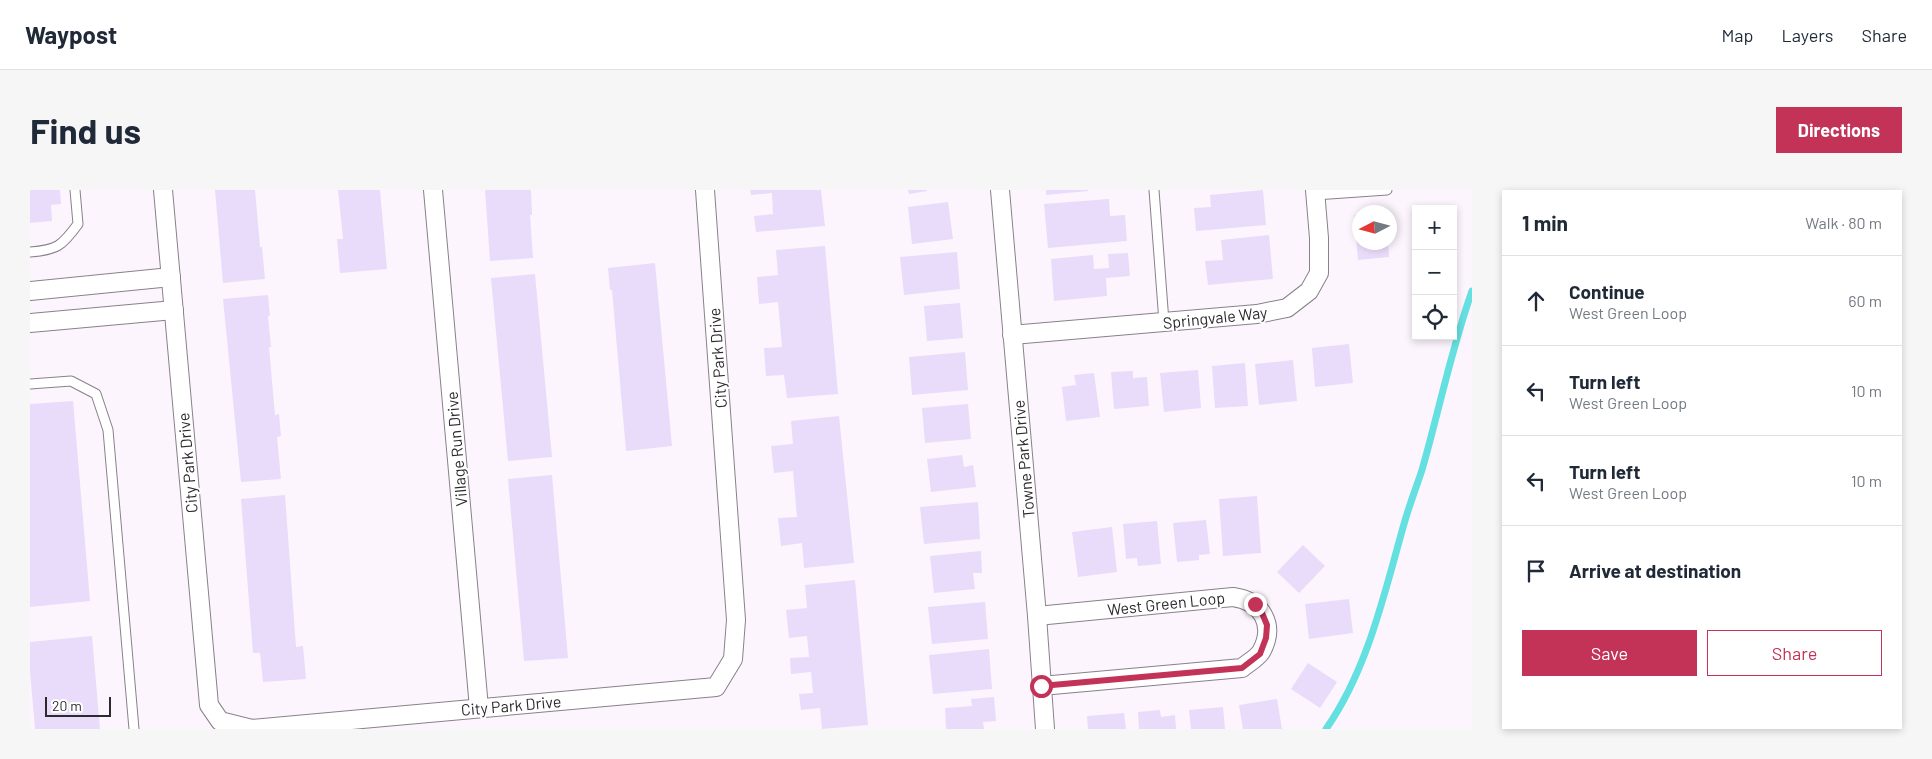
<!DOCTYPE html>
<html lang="en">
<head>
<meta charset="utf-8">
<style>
  :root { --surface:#fff; --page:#f6f6f7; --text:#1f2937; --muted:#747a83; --line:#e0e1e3; --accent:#c33358 }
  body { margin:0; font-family:Barlow,sans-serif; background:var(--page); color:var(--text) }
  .controls { position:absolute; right:15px; top:15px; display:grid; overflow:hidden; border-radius:0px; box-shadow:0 2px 8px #0003 }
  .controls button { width:45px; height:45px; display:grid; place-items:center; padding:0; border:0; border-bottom:1px solid var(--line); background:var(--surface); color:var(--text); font:25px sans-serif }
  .compass { position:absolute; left:1322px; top:15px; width:45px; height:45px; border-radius:50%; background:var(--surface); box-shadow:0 2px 8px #0003; rotate:264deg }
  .scale { position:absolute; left:15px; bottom:12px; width:66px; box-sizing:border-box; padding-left:5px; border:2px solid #2d2a2d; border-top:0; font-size:14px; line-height:18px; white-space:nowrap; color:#2d2a2d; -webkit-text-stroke:4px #fff; paint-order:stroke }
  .stop { position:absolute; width:15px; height:15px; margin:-11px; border:4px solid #c33358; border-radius:50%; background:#fff }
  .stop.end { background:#c33358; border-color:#fff; box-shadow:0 1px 5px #0008 }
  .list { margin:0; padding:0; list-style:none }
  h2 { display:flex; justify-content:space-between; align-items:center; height:65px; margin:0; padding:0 20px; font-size:21px }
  h2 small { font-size:16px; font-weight:400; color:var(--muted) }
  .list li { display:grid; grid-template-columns:32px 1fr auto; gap:15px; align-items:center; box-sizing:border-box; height:90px; padding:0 20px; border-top:1px solid var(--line) }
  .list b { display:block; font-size:19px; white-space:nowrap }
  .list p { margin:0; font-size:16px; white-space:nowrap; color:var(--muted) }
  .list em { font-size:16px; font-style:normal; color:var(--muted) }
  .actions { display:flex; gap:10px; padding:15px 20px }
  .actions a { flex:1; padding:11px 0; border:1px solid var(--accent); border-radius:0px; text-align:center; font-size:18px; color:var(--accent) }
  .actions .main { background:var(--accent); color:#fff }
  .icon { flex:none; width:28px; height:28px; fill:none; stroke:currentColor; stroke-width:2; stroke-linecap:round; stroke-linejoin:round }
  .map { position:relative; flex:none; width:1442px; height:539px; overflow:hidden; border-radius:0px }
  header { display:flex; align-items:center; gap:30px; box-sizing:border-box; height:70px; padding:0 25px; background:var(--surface); border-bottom:1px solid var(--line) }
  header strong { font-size:24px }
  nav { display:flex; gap:28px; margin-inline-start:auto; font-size:18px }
  .intro { display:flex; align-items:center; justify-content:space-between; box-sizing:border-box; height:120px; padding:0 30px }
  h1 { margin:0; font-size:35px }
  .button { padding:12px 22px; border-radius:0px; background:var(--accent); color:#fff; font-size:18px; font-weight:700 }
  main { display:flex; gap:30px; padding:0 30px }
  aside { flex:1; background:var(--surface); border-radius:0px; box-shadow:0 2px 8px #0003 }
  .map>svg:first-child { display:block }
</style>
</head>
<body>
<header>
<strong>Waypost</strong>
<nav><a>Map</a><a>Layers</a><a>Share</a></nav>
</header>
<div class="intro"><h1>Find us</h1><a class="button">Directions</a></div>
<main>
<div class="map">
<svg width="1442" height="539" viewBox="0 0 1442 539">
  <rect width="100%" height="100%" fill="#fdf5fd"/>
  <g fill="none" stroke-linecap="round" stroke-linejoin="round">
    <path stroke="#64e0e1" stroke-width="7" d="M1296,539C1338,479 1354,404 1374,334C1379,316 1386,298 1392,280C1409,221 1421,160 1442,101"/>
  </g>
  <g fill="#e9dbfa">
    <path d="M0,0H30L31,14L21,15L22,31L0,33Z"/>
    <path d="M185,0H225L230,57H232L235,89L193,93Z"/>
    <path d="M308,0H350L357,79L310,83L307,49H313Z"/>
    <path d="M455,0H501L502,25H500L503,68L460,71Z"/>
    <path d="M720,0H791L795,36L726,42L724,26L743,24L742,3L721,5Z"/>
    <path d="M878,0H897V1L879,4Z"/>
    <path d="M1016,0H1058V1L1016,5Z"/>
    <path d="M1233,0L1236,35L1166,41L1164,18L1181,17L1180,5Z"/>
    <path d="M1079,9L1080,26L1095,25L1097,51L1018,58L1014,14Z"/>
    <path d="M918,12L923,49L882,54L878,17Z"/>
    <path d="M1324,25H1330V52H1358L1359,67L1328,70Z"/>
    <path d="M1239,45L1243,89L1178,95L1175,71L1193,70L1191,50Z"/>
    <path d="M795,56L808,204L757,208L754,185L736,186L734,158L752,157L748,112L729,114L727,87L748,85L746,60Z"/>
    <path d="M927,62L930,99L874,105L870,67Z"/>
    <path d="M1098,63L1100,86L1076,88L1077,106L1024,111L1021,69L1063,65L1064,79L1079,78L1078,64Z"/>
    <path d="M625,73L642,256L596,261L582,100H580L578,78Z"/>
    <path d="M505,84L522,267L478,271L461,88Z"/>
    <path d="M238,105L240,126H238L241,157H239L245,225L249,224L251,246L247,247L251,289L211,292L193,109Z"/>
    <path d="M930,113L933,148L897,151L894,116Z"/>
    <path d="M1319,154L1323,193L1285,197L1282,158Z"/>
    <path d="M935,162L938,200L882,205L879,167Z"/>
    <path d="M1263,170L1267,211L1229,215L1225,174Z"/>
    <path d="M1215,173L1218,216L1185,218L1182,176Z"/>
    <path d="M1168,180L1171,218L1134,222L1130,183Z"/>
    <path d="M1103,181V188L1117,187L1119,216L1084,219L1081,182Z"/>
    <path d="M1064,183L1070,227L1036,231L1032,197L1046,195L1044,185Z"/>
    <path d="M43,211L60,411L0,417V214Z"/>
    <path d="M938,214L941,249L895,253L892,218Z"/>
    <path d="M809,226L824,373L774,378L772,353L751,356L748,328L767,327L763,281L744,283L741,256L763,254L761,231Z"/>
    <path d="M932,265L934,277L943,275L946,297L901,302L897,269Z"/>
    <path d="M522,285L538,468L494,471L478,289Z"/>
    <path d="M255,305L266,457L273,456L276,489L233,492L230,463H223L211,309Z"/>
    <path d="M1227,306L1231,363L1193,366L1189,309Z"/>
    <path d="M948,312L950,349L894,354L890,317Z"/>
    <path d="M1176,330L1180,364L1169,365V370L1147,372L1143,333Z"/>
    <path d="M1127,331L1131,374L1108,376L1107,368L1096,369L1093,334Z"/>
    <path d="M1082,337L1087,382L1048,387L1042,342Z"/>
    <path d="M1273,355L1295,376L1269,403L1247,382Z"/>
    <path d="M951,361L952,383H943L945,399L904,403L900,366Z"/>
    <path d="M825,390L838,535L792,539L790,518L771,520L769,504L783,503L781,482L761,484L760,468L779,467L777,446L759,448L756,420L777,418L775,395Z"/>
    <path d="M1319,409L1323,443L1279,449L1275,414Z"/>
    <path d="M955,412L958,449L902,454L898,417Z"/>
    <path d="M62,446L70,539H5L0,481V452Z"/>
    <path d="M959,459L962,499L903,504L899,465Z"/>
    <path d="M1278,473L1307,492L1290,518L1261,499Z"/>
    <path d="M964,507L966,531L953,532L954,539H916L915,518L942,516L941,509Z"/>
    <path d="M1247,509L1252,539H1213L1209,515Z"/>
    <path d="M1193,517L1195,539H1161L1159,520Z"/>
    <path d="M1130,520L1131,527L1145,525L1146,539H1109L1108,522Z"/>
    <path d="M1094,523L1096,539H1058L1057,526Z"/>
  </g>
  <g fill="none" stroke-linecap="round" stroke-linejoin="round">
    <g stroke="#898189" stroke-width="11">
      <g id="service">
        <path d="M1124,0L1134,132"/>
        <path d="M1285,5L1357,0"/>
        <path d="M0,62C27,60 32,56 48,34L45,0"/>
        <path d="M0,194L41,191L66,204L78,240L104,539"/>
      </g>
    </g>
    <g stroke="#898189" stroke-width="20">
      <g id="minor">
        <path d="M133,0L179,515L190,531L222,539L686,497L703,469L706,430L675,0"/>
        <path d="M403,0L449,518"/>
        <path d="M970,0L1007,426L1015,539"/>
        <path d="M0,101L141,87"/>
        <path d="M0,133L144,120"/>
        <path d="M982,145L1227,124L1257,118L1279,101L1289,83V48L1285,0"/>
        <path d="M1007,426L1203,407C1232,411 1246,435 1231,462C1227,468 1218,473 1212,478L1011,496"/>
      </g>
    </g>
    <use href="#service" stroke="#fff" stroke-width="9"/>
    <use href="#minor" stroke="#fff" stroke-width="18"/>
  </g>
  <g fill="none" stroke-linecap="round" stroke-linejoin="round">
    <path stroke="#c33358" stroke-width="6" d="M1011,496L1212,478L1230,464L1236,448L1237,435L1232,423L1225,414"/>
  </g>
  <g text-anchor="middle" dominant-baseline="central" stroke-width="4" stroke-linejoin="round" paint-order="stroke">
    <g font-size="16" fill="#2d2a2d" stroke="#fff">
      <text transform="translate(1185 127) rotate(-6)">Springvale Way</text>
      <text transform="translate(687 168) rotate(-94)">City Park Drive</text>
      <text transform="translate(426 259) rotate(-95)">Village Run Drive</text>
      <text transform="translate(993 269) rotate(-95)">Towne Park Drive</text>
      <text transform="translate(157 273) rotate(-95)">City Park Drive</text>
      <text transform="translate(1136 413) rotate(-6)">West Green Loop</text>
      <text transform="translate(481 515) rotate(-5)">City Park Drive</text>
    </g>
  </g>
</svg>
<div class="controls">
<button>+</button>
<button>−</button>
<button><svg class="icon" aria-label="locate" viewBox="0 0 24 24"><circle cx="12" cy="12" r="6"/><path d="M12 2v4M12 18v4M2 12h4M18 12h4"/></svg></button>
</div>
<svg class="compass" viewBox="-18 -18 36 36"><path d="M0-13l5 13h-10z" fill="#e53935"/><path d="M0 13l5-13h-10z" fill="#747a83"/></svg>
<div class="scale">20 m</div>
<div class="stop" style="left:1011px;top:496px"></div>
<div class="stop end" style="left:1225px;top:414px"></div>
</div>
<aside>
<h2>1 min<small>Walk · 80 m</small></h2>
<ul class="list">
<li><svg class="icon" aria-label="ahead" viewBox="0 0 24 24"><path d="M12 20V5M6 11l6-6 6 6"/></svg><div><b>Continue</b><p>West Green Loop</p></div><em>60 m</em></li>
<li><svg class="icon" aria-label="left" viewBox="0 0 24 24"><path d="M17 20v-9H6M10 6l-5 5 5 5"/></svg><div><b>Turn left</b><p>West Green Loop</p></div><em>10 m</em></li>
<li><svg class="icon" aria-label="left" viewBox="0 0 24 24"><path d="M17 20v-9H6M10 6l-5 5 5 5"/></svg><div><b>Turn left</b><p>West Green Loop</p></div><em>10 m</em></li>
<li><svg class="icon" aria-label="arrive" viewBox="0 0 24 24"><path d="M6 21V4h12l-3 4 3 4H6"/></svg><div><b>Arrive at destination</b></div></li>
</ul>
<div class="actions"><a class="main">Save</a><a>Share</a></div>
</aside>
</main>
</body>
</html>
